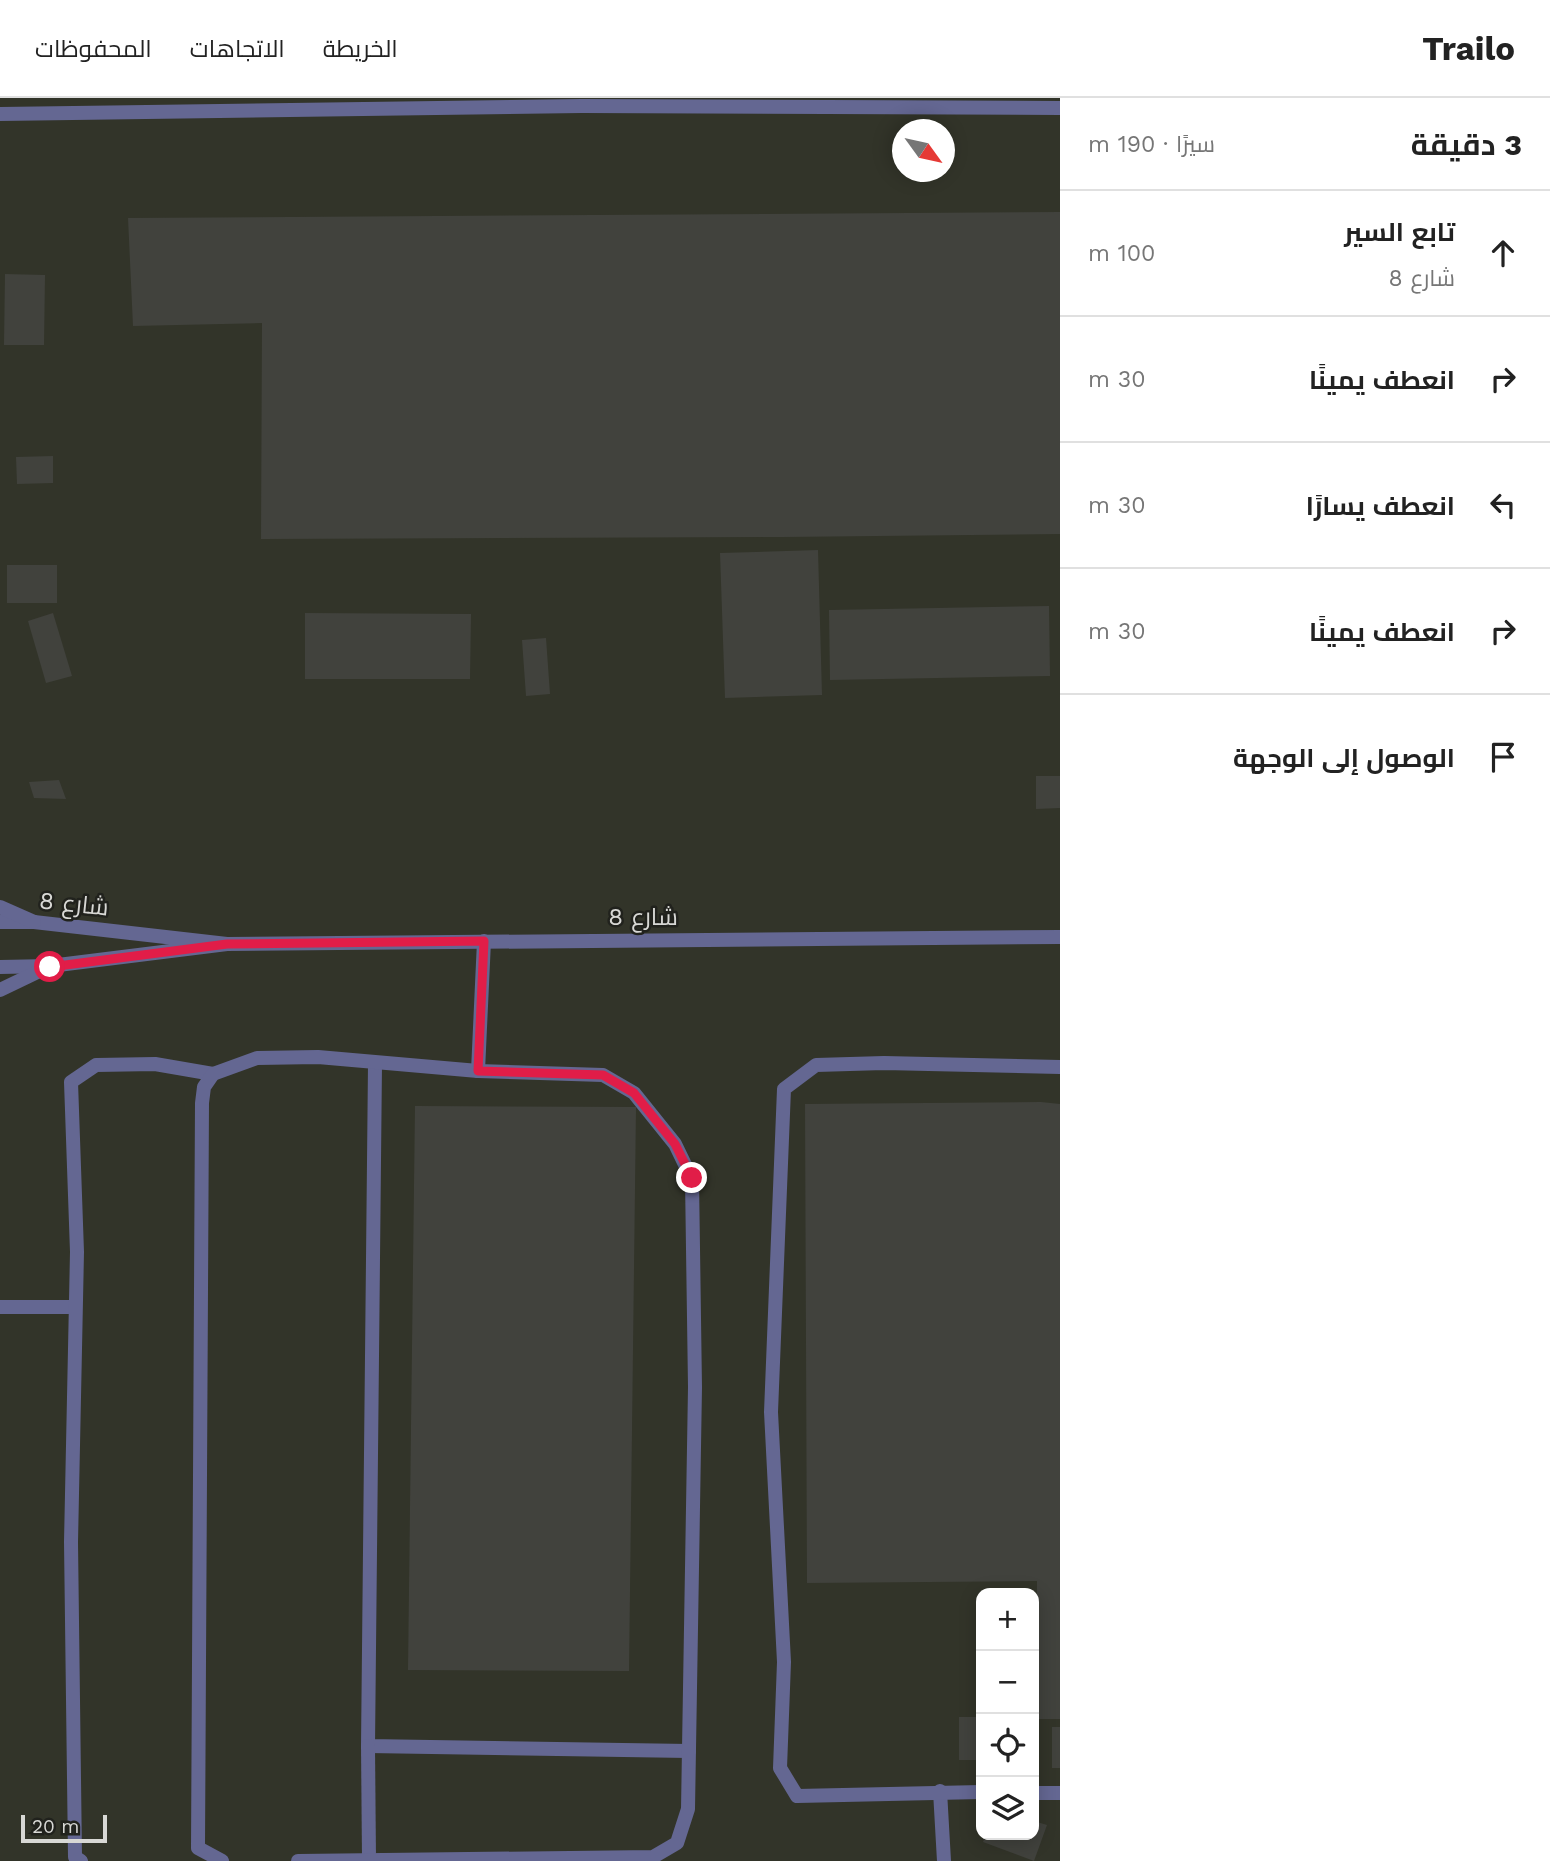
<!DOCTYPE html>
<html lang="ar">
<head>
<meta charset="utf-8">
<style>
  :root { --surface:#fff; --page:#f2f2f2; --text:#222; --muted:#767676; --line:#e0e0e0 }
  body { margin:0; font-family:"Work Sans",Cairo,sans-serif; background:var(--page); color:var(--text); direction:rtl }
  .controls { position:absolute; right:21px; bottom:21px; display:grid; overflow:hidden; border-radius:14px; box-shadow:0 4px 18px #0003 }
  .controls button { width:63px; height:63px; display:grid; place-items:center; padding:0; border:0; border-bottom:2px solid var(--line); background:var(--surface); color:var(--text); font:35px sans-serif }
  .compass { position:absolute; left:892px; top:21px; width:63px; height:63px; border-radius:50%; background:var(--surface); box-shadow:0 4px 18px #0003; rotate:123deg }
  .scale { position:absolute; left:21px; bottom:18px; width:86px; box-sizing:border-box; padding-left:7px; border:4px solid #d8d8d5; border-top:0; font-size:19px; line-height:24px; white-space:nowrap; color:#d8d8d5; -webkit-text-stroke:5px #21221d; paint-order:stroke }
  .stop { position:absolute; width:21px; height:21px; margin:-16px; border:5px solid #e11d48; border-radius:50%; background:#fff }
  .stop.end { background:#e11d48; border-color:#fff; box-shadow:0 2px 7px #0008 }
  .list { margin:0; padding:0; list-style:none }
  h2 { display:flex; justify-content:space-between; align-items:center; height:91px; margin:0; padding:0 28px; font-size:30px }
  h2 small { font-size:23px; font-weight:400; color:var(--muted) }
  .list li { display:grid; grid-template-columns:46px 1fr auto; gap:21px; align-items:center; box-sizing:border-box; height:126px; padding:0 28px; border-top:2px solid var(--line) }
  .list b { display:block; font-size:26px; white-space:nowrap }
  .list p { margin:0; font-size:23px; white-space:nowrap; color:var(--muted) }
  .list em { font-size:23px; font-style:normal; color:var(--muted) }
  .icon { flex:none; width:38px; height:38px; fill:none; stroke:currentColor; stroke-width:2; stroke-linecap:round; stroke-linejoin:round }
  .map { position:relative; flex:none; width:1060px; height:1763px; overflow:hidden; direction:ltr }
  header { display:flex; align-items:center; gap:42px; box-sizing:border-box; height:98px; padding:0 35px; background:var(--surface); border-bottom:2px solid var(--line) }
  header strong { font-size:33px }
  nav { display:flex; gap:38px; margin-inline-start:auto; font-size:24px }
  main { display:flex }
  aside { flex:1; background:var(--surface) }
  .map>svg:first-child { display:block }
</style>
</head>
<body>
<header>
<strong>Trailo</strong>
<nav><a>الخريطة</a><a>الاتجاهات</a><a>المحفوظات</a></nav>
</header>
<main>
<aside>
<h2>3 دقيقة<small>سيرًا · 190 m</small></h2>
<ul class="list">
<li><svg class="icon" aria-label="ahead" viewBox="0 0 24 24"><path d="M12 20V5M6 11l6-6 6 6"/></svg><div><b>تابع السير</b><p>شارع 8</p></div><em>100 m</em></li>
<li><svg class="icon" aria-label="right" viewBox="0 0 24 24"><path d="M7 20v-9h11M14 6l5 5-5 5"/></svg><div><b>انعطف يمينًا</b></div><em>30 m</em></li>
<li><svg class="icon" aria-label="left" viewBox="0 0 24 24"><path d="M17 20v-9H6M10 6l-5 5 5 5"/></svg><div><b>انعطف يسارًا</b></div><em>30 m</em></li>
<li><svg class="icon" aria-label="right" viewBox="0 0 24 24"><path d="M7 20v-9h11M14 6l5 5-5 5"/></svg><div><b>انعطف يمينًا</b></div><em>30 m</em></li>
<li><svg class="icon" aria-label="arrive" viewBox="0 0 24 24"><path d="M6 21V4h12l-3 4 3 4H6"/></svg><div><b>الوصول إلى الوجهة</b></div></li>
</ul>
</aside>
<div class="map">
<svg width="1060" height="1763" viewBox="0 0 1060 1763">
  <rect width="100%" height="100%" fill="#2b2c27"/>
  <path fill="#323429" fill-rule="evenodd" d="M0,0H1060V1763H0ZM902,32H944V74H902ZM981,1495H1034V1737H981Z"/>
  <g fill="#41423d">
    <path d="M1060,114V436L784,439L261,441L262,225L133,228L128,120Z"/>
    <path d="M5,176L45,177L44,247H4Z"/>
    <path d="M53,358V385L17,386L16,359Z"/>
    <path d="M818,452L822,597L725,600L720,455Z"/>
    <rect x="7" y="467" width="50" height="38"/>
    <path d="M1049,508L1050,578L830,582L829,512Z"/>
    <path d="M53,515L72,578L46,585L28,523Z"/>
    <path d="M305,515L471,516L470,581H305Z"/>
    <path d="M546,540L550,596L526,598L522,542Z"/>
    <path d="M1036,678H1060V710L1036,711Z"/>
    <path d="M59,682L66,701L34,700L29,684Z"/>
    <path d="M1041,1004L1060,1006V1621H1036L1037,1483L807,1485L805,1006Z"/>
    <path d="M415,1008L636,1009L629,1573L408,1572Z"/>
    <rect x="959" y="1619" width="22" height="43"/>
    <rect x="1052" y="1629" width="8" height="41"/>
    <path d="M1034,1723L1047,1727L1034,1763L983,1744L986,1737H1034Z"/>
  </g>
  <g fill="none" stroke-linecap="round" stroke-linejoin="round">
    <g stroke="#646792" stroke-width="14">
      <path d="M375,966L368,1648L689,1653"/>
      <path d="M478,973L484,843"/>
      <path d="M0,1209H74"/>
      <path d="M368,1648L369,1762"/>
      <path d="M940,1693L944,1763"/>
      <path d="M981,1694L797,1698L780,1670L784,1564L771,1314L784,991L816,967L884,965L1060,969"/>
      <path d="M1034,1695H1060"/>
      <path d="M81,1763L75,1759L71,1444L77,1154L71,984L96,967L155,966L213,976"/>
      <path d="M222,1763L198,1750L202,1005L204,989L213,976L257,960L318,959L478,973L603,977L634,995L675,1046L692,1081L695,1289L688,1711L677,1745L653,1759L298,1763"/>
    </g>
    <g stroke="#646792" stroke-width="14">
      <path d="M0,16L582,8L1060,10"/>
      <path d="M0,824H34L227,846L50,868L0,869"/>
      <path d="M227,846L1060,839"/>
    </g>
    <g stroke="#646792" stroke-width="14">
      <path d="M0,809L34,824"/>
      <path d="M0,892L50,868"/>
    </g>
  </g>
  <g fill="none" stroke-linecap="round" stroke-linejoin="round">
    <path stroke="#e11d48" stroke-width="9" d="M50,869L227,846L484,843L478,973L603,977L634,995L675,1046L692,1080"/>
  </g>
  <g text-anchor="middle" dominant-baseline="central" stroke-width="5" stroke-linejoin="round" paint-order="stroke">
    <g font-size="24" fill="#d8d8d5" stroke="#21221d">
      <text transform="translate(74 806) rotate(6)">شارع 8</text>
      <text x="643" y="819">شارع 8</text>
    </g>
  </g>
</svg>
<div class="controls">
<button>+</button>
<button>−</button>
<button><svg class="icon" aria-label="locate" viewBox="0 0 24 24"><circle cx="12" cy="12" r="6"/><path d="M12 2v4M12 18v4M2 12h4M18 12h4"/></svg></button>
<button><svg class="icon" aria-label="layers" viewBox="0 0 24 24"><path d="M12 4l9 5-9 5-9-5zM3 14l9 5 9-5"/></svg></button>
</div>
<svg class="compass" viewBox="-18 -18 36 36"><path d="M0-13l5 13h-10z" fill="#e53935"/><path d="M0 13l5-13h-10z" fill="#767676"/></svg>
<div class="scale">20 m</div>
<div class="stop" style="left:50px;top:869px"></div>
<div class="stop end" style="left:692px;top:1080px"></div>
</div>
</main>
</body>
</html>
